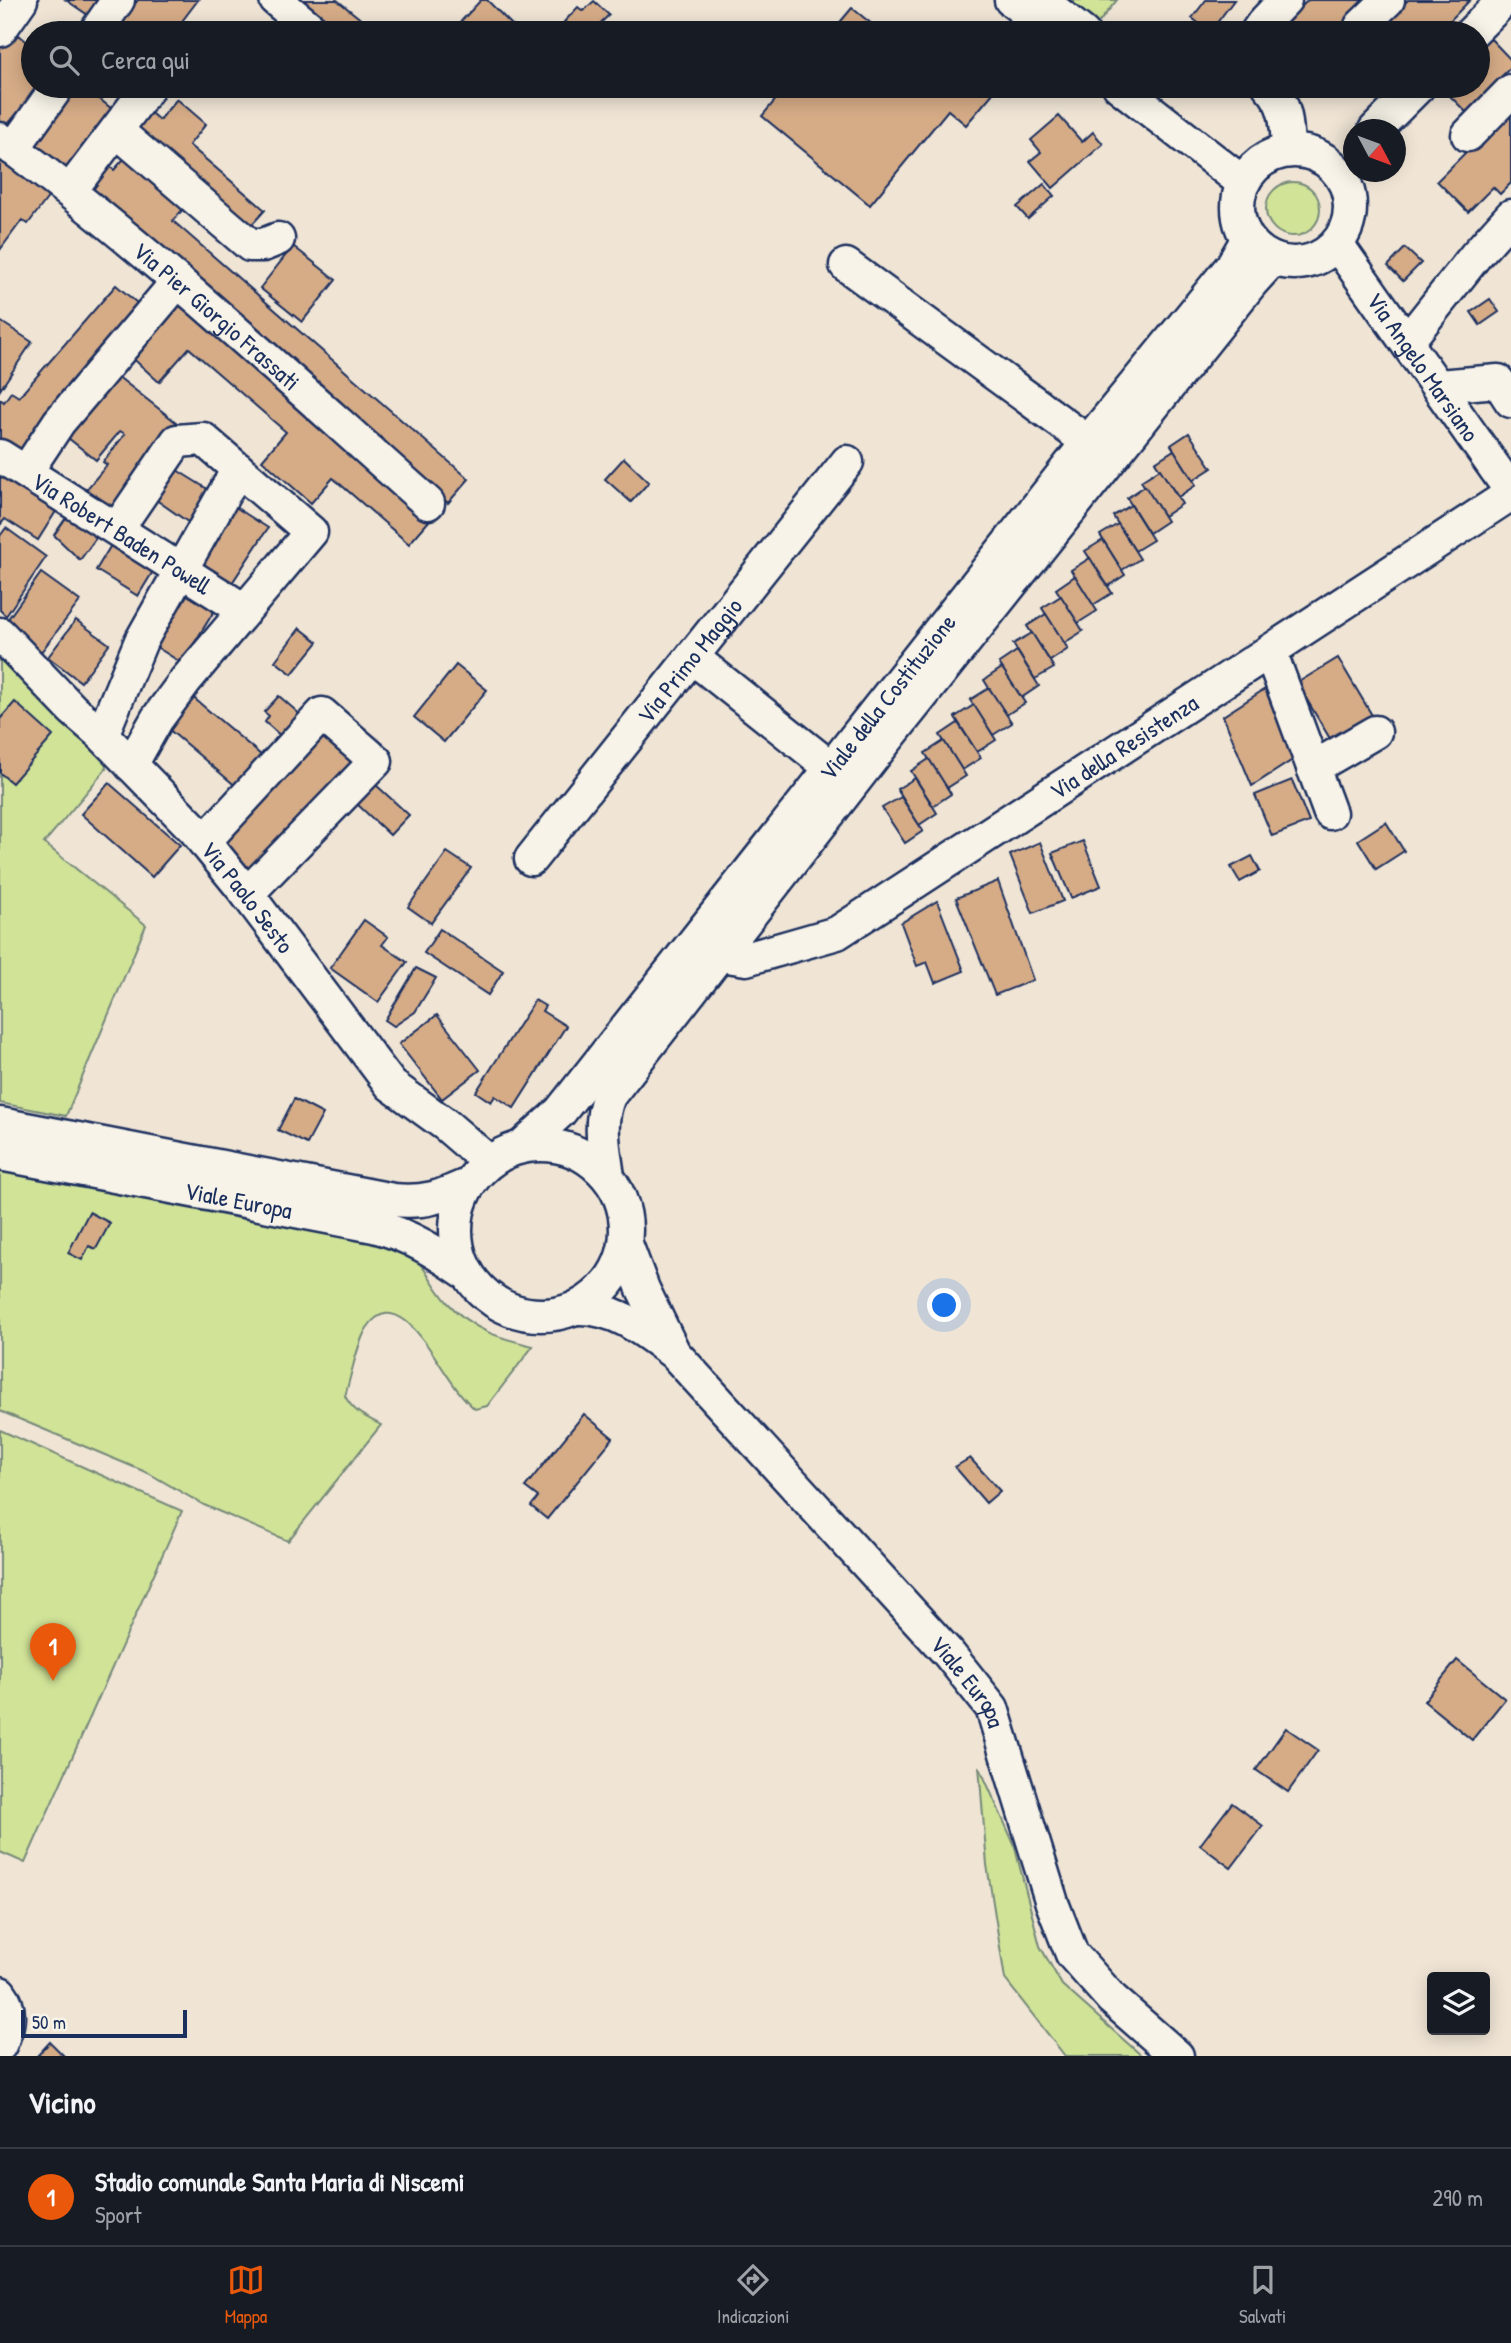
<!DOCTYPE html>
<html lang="it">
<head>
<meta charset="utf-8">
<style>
  :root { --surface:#171b24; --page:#242831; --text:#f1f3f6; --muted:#9ea1a6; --line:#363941; --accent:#ea580c }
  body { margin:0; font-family:"Patrick Hand",sans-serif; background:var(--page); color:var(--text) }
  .controls { position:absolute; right:21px; bottom:21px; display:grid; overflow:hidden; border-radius:7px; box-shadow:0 4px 18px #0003 }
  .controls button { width:63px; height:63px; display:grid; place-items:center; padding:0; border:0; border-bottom:2px solid var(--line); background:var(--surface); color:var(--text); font:35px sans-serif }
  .compass { position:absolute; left:1343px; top:119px; width:63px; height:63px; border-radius:50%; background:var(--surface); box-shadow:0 4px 18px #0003; rotate:131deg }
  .scale { position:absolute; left:21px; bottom:18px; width:166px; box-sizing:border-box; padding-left:7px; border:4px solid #1b2f5e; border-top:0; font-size:19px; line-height:24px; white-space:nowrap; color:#1b2f5e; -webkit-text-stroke:5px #f7f3e8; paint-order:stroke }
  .you { position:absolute; left:945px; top:1306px; width:24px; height:24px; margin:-18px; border:5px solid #fff; border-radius:50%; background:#1a73e8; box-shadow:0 0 0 10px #1a73e833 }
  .badge { display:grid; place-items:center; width:46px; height:46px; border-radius:50%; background:var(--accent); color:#fff; font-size:23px; font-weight:700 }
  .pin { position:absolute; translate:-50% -58px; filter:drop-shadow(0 2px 4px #0008) }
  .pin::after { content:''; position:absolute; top:37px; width:24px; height:21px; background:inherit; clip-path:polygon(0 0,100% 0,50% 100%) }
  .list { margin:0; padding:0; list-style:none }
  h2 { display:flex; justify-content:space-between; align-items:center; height:91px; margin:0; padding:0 28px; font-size:30px }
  h2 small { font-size:23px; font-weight:400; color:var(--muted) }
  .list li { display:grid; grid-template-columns:46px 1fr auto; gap:21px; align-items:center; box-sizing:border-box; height:98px; padding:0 28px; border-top:2px solid var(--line) }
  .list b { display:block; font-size:26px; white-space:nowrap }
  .list p { margin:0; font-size:23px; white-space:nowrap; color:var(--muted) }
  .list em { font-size:23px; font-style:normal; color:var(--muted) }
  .icon { flex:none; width:38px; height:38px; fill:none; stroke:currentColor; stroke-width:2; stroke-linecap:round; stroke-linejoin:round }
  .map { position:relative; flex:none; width:1511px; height:2056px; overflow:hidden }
  .search { position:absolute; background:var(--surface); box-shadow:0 4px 18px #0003; left:21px; right:21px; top:21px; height:77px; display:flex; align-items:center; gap:18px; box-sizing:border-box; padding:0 24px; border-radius:38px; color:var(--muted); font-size:26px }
  .sheet { height:189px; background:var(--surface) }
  nav { display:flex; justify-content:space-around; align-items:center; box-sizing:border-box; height:98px; border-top:2px solid var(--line); background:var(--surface); font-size:19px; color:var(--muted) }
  nav a { display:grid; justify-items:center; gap:4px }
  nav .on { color:var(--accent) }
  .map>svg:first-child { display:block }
</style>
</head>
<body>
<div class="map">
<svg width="1511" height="2056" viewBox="0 0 1511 2056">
  <rect width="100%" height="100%" fill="#f0e5d5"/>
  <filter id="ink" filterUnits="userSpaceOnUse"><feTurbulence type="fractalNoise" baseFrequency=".0143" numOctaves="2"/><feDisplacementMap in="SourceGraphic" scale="14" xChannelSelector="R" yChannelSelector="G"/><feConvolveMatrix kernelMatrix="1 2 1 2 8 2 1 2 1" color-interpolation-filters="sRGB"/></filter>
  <g filter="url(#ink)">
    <g fill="#d1e397" stroke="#76897a" stroke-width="2">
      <path d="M1063,0H1117L1096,26Z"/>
      <circle cx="1293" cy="209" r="27"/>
      <path d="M0,650L105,755L106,769L44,843L146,925L66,1116L0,1103Z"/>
      <path d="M0,1171L388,1244C426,1256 425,1277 448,1303C472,1330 499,1338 533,1346L487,1406L475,1409C461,1397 451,1381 441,1366C427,1345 394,1287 367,1328C357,1343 351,1377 345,1396C354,1413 365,1416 381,1425L288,1541L204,1505L148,1473L0,1411Z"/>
      <path d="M0,1430L182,1511L25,1863L0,1852Z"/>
      <path d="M979,1766L1014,1844L1040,1946L1062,1985L1142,2056H1065L1005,1979L987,1865Z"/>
    </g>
    <g fill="#d6ac87" stroke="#1b2f5e" stroke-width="2">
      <path d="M66,0H98L88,15Z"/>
      <path d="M138,0H198L173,33H113Z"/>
      <path d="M295,0H337L378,33H336Z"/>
      <path d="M481,0H487L520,33H450Z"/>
      <path d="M1206,0H1234L1210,32L1192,18Z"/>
      <path d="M1308,0H1367L1335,33H1276Z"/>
      <path d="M1408,0H1470L1438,33H1376Z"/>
      <path d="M594,1L609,15L590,33H576L564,22L578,7L583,11Z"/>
      <path d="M852,8L883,33H831Z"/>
      <path d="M957,26L966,33H951Z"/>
      <path d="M12,29L33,47V86H40L4,129L0,126V45Z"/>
      <path d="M1489,37L1511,60V67L1466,112L1440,86H1478V48Z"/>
      <path d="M75,86H83L117,113L69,175L30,143Z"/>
      <path d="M787,86H999L966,125L948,110L870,205L762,116Z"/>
      <path d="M177,99L206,124L189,145L265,210L247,230L128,128L145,108L159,120Z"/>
      <path d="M1511,107V183L1500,194L1493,187L1468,212L1437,181Z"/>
      <path d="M1059,116L1082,142L1093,132L1103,144L1053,188L1030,161L1041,152L1031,140Z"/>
      <path d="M130,152L188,203L173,221L469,479L448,503L83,185L104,161L114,170Z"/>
      <path d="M0,154L52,192L28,224L22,220L0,250Z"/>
      <path d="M1044,184L1054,196L1028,219L1017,207Z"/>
      <path d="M293,246L336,280L302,322L260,288Z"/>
      <path d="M1405,248L1421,263L1403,281L1388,266Z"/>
      <path d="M116,285L143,308L23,454L0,439V399L4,402L11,392L19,397Z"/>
      <path d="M176,299L429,521L409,544L333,478L311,503L262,460L286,432L189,348L159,382L128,354Z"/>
      <path d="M1490,299L1499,312L1480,325L1471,312Z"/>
      <path d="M0,321L32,342L0,390Z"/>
      <path d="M112,372L177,423L110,511L85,491L107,465L103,462L125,434L120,431L96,460L63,434Z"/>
      <path d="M1189,433L1212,468L1193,480L1171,445Z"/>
      <path d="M1174,450L1196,485L1178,497L1155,462Z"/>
      <path d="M624,458L649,482L631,502L605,479Z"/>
      <path d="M172,467L209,490L188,522L152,497Z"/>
      <path d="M1160,469L1182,504L1164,516L1141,481Z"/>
      <path d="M0,471L58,508L38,540L5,519L0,525Z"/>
      <path d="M1145,486L1167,521L1149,533L1127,498Z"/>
      <path d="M229,503L268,528L230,586L192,561Z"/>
      <path d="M1131,505L1153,540L1135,551L1113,516Z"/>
      <path d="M70,512L101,531L80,560L54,535Z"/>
      <path d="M1118,524L1140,559L1122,570L1100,535Z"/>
      <path d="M6,528L46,557L6,616L0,610V536Z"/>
      <path d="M1103,540L1125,575L1108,586L1085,551Z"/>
      <path d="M113,542L155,568L138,596L96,570Z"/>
      <path d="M1090,558L1112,593L1093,605L1071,570Z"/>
      <path d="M41,573L80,601L41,652L8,619Z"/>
      <path d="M1075,576L1097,611L1078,623L1056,589Z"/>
      <path d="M180,586L216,608L182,663L150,643Z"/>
      <path d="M1061,596L1083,631L1064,643L1042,608Z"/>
      <path d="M1046,614L1068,649L1050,661L1027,626Z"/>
      <path d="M76,620L109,644L81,682L48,657Z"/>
      <path d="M300,628L318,642L292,674L275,661Z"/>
      <path d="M1032,633L1054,668L1035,679L1013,644Z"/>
      <path d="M1017,651L1039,686L1021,698L999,663Z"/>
      <path d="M1338,658L1373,717L1332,742L1297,683Z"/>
      <path d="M456,665L487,690L444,742L414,717Z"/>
      <path d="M1002,668L1025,703L1006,715L984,680Z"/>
      <path d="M989,688L1012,723L993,735L970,700Z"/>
      <path d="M1265,689L1294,759L1252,786L1223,716Z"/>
      <path d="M189,694L262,756L238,788L166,727Z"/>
      <path d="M279,696L302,716L283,738L265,722L269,716L264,712Z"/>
      <path d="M15,702L53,736L12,783L0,773V719Z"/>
      <path d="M974,705L996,740L977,752L955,717Z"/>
      <path d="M958,723L981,758L962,770L940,735Z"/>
      <path d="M318,730L353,762L252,872L217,841Z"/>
      <path d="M944,741L966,776L947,788L925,753Z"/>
      <path d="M929,759L951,794L933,806L911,771Z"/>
      <path d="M915,778L937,813L919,825L897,789Z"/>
      <path d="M1292,780L1309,822L1272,836L1255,795Z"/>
      <path d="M109,783L180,845L152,877L81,814Z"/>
      <path d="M375,784L409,815L390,835L357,804Z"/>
      <path d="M901,797L923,831L905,843L882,808Z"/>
      <path d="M1386,822L1404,851L1376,869L1358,840Z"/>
      <path d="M1083,841L1101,886L1071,898L1052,853Z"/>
      <path d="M1040,842L1063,901L1033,913L1010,855Z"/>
      <path d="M447,852L471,868L431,923L408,907Z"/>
      <path d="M1252,856L1260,871L1240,882L1231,867Z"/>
      <path d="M998,881L1033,980L995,995L956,898Z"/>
      <path d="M937,901L964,971L935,983L927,962L917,966L901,923Z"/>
      <path d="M364,920L388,937L382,945L407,962L378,1002L330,968Z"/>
      <path d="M440,929L503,971L488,995L424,953Z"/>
      <path d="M416,968L436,978L415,1012L394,1026L385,1020Z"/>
      <path d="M535,1000L545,1006L542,1011L566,1026L514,1108L495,1096L491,1102L476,1092Z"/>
      <path d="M437,1015L480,1070L442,1099L399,1044Z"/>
      <path d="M294,1099L323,1114L307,1144L278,1130Z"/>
      <path d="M89,1212L110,1223L96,1249L89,1246L82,1260L68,1253Z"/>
      <path d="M584,1414L613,1438L547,1519L531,1506L538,1497L525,1487Z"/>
      <path d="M970,1458L1000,1491L986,1503L955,1467Z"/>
      <path d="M1457,1660L1505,1699L1472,1740L1424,1701Z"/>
      <path d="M1286,1728L1318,1750L1288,1792L1256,1770Z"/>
      <path d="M1232,1803L1263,1826L1231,1868L1200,1845Z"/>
      <path d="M50,2042L64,2056H37Z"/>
    </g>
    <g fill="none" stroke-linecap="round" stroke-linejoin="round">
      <g stroke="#1b2f5e" stroke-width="37">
        <g id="minor">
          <path d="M276,0L316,33"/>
          <path d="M1011,0L1053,33"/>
          <path d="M1041,0L1083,33"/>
          <path d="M1361,26L1388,0"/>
          <path d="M0,30L21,0"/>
          <path d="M95,33L118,0"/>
          <path d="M1256,33L1263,23L1285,0"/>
          <path d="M1471,33L1504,0"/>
          <path d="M1119,86L1242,182"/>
          <path d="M1269,86C1287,104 1287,126 1288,150"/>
          <path d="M1375,130L1419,86"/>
          <path d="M117,131L250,245H263L278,239"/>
          <path d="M1468,135L1511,91"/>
          <path id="s1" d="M0,139C151,250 288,379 428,503"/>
          <path d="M13,149L58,86"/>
          <circle cx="1294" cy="207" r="56"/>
          <path d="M70,191L148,88"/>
          <path id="s2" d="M1337,244L1511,491"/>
          <path d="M846,265L1088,442"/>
          <path d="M1407,342L1476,255L1511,216"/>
          <path d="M1438,386L1498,381L1511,401"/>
          <path id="s3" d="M0,456L244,610"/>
          <path d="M26,472L59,422L178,281"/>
          <path d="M117,529L177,441L203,439L311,532L185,681L157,719L131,765"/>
          <path id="s4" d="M0,634L73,710L102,735L194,829L247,894L391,1085L446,1125L489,1162"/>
          <path d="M1270,651L1330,813"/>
          <path d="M692,657L830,767"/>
          <path d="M102,735L141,641L238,469"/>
          <path d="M1313,768L1375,732"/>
          <path d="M204,842L322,714L376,761L247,894"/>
          <path id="s5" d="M531,859L847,462"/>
          <path id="s6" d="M721,955L746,959L837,933L1511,494"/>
          <path d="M0,1124L393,1200C427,1203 439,1197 469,1184"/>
          <circle cx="541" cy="1230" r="85"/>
          <path id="s7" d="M521,1147L560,1112L1088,442L1232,266L1247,240"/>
          <path id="s8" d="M0,1154L374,1226C410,1235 437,1253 468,1274"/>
          <path d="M608,1176C604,1148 598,1122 609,1096L881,747L1252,282L1273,259"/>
          <path d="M626,1244L643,1289L672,1349"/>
          <path id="s9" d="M577,1308C616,1307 644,1331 674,1353L948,1653L992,1708L1052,1903L1072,1954L1112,1999L1177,2056"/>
          <path d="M0,1993C13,2010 8,2028 0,2045"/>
        </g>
      </g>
      <use href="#minor" stroke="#f7f3e8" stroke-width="32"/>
    </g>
  </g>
  <g text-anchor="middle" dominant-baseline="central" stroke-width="6" stroke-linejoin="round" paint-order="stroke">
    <g font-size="24" fill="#1b2f5e" stroke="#f7f3e8">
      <text stroke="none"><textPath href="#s1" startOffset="280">Via Pier Giorgio Frassati</textPath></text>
      <text stroke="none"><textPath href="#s2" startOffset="150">Via Angelo Marsiano</textPath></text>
      <text stroke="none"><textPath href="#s3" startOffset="144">Via Robert Baden Powell</textPath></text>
      <text stroke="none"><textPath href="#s5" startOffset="254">Via Primo Maggio</textPath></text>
      <text stroke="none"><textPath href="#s7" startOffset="581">Viale della Costituzione</textPath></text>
      <text stroke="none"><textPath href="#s6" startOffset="462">Via della Resistenza</textPath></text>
      <text stroke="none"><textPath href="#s4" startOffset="362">Via Paolo Sesto</textPath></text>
      <text stroke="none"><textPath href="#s8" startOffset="243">Viale Europa</textPath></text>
      <text stroke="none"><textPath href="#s9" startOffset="551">Viale Europa</textPath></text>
    </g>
  </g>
</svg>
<div class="controls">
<button><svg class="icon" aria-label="layers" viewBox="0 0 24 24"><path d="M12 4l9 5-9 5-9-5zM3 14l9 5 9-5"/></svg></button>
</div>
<svg class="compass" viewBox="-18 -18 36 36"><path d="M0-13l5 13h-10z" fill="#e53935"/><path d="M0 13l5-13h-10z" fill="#9ea1a6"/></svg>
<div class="scale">50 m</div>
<div class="you"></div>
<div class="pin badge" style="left:53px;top:1681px">1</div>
<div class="search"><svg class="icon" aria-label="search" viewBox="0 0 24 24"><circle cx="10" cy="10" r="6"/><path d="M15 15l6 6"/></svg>Cerca qui</div>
</div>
<section class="sheet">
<h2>Vicino<small></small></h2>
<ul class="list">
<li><span class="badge">1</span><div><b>Stadio comunale Santa Maria di Niscemi</b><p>Sport</p></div><em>290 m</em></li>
</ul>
</section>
<nav>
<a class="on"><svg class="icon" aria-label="map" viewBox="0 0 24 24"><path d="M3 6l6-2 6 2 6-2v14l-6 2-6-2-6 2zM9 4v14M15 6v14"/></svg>Mappa</a>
<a><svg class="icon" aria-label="directions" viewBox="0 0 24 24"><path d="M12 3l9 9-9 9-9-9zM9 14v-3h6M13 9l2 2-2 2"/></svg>Indicazioni</a>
<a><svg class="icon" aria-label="saved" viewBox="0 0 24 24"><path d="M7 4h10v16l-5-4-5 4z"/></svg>Salvati</a>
</nav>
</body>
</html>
